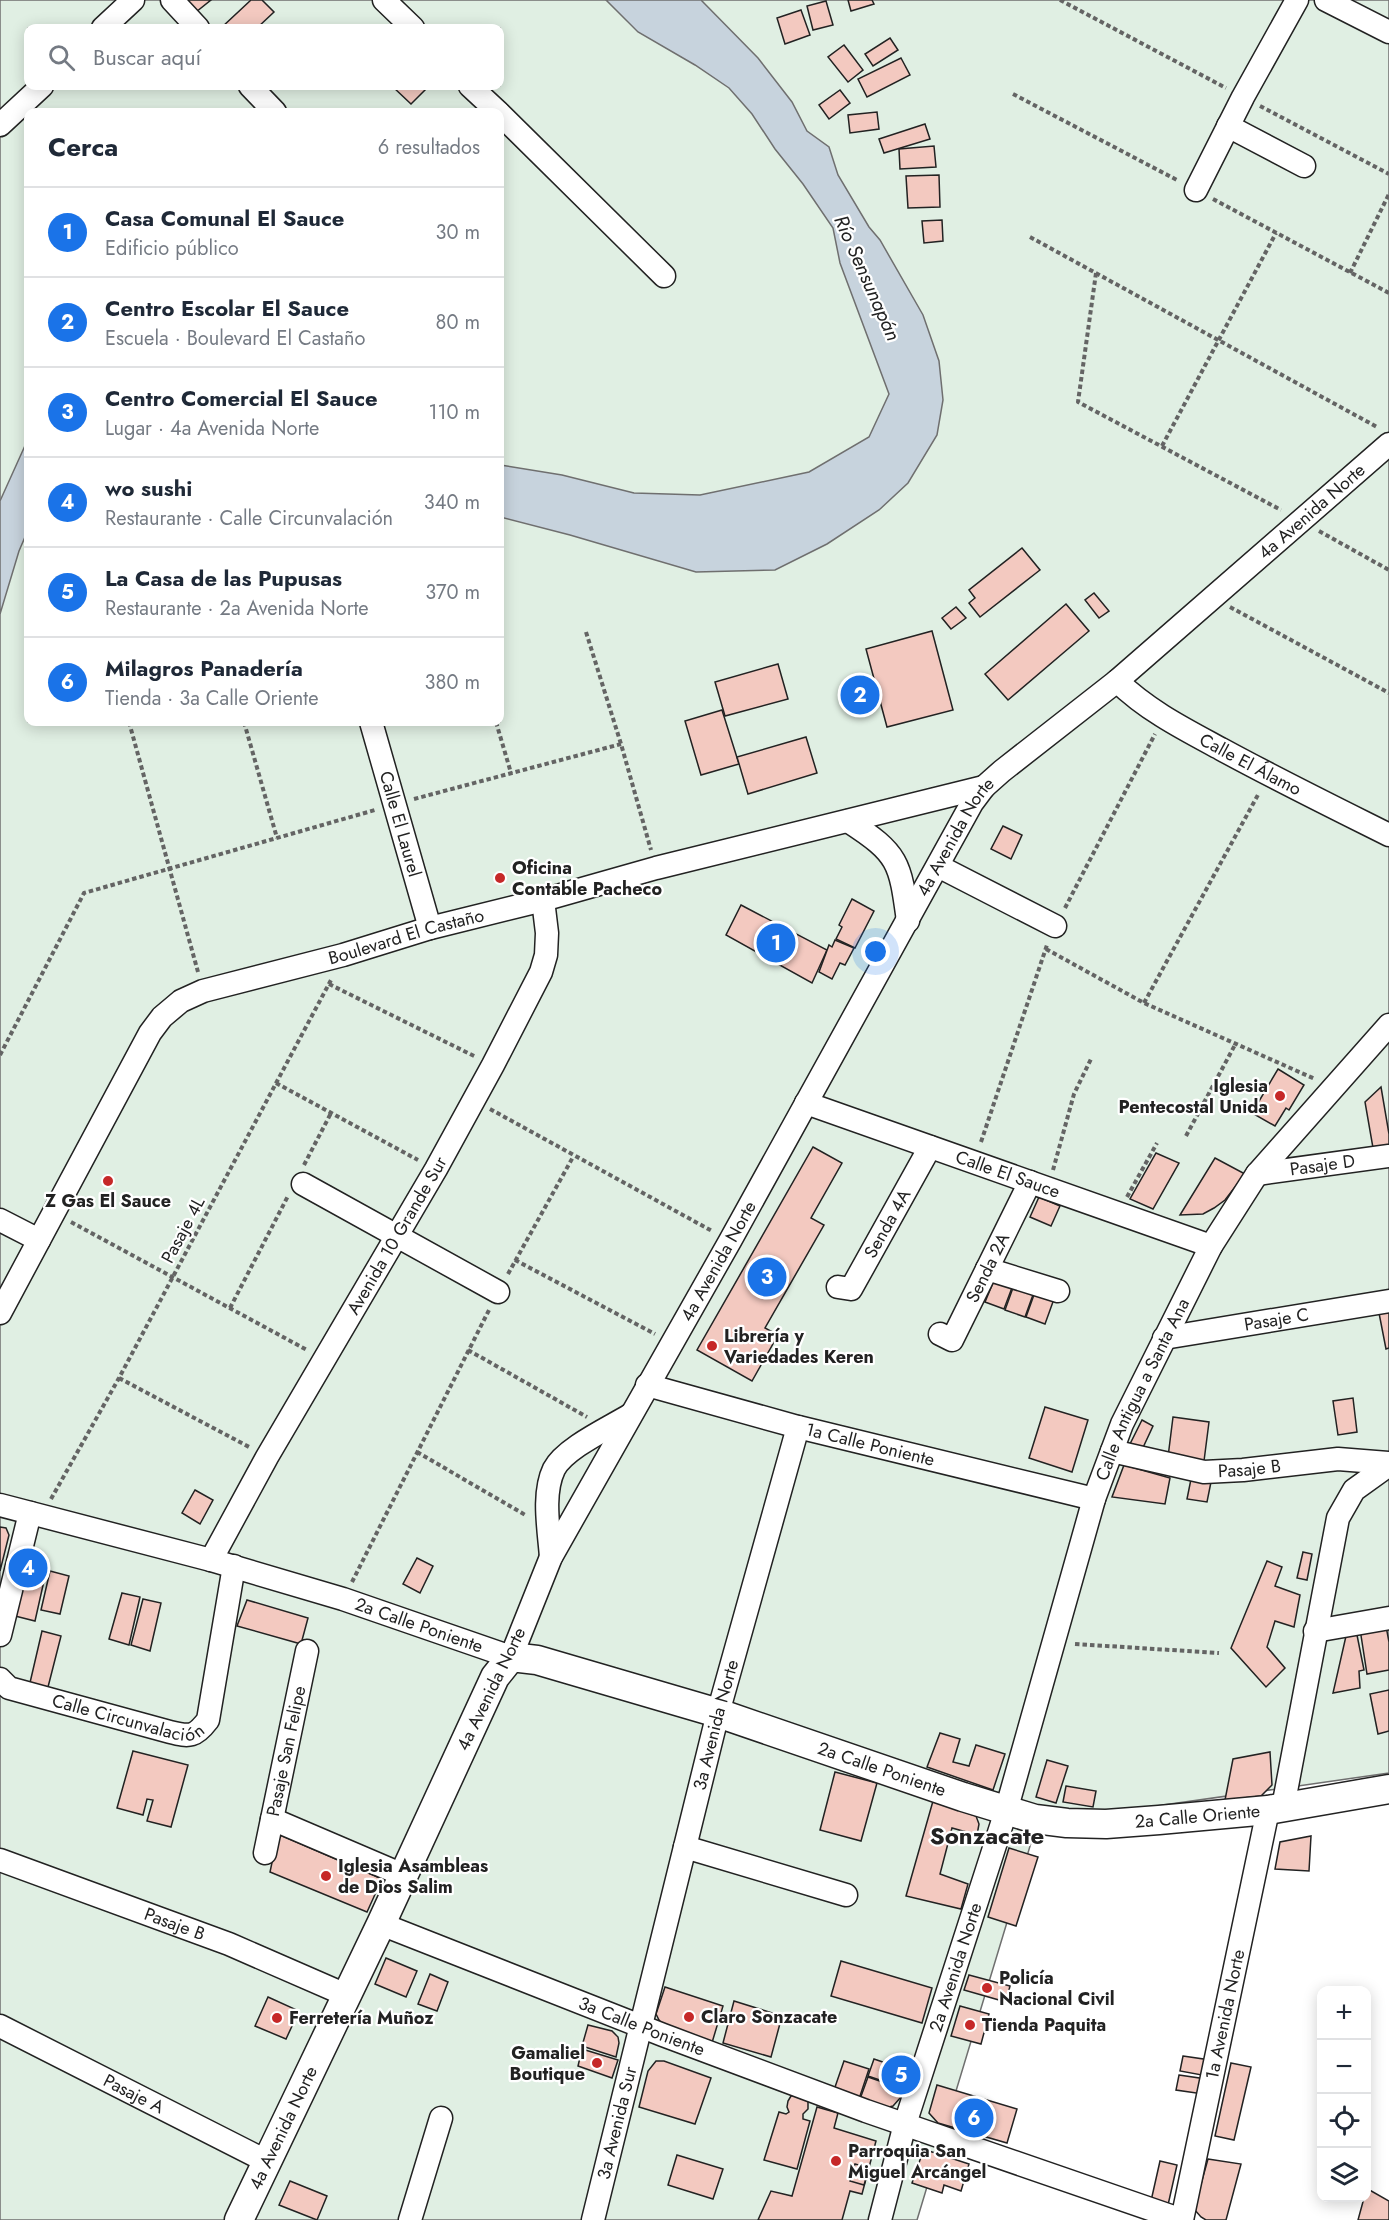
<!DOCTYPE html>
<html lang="es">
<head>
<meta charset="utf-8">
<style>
  :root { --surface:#fff; --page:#f6f6f7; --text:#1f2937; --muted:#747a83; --line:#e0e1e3; --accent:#1a73e8 }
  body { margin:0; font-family:Jost,sans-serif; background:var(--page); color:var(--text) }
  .controls { position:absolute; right:18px; bottom:18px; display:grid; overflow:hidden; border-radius:12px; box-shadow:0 3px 15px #0003 }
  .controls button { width:54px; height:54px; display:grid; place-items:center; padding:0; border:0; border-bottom:2px solid var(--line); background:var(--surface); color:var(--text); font:30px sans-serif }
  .you { position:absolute; left:876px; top:952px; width:21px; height:21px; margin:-15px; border:4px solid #fff; border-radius:50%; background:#1a73e8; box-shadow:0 0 0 9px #1a73e833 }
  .badge { display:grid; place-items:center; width:39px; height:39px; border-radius:50%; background:var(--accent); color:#fff; font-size:20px; font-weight:700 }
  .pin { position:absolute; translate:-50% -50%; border:3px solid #fff; box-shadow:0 2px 6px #0006 }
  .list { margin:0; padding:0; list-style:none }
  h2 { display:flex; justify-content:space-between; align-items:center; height:78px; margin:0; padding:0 24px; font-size:26px }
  h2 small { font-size:20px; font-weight:400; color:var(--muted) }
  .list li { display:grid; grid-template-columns:39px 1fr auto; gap:18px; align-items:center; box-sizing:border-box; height:90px; padding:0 24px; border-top:2px solid var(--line) }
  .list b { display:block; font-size:22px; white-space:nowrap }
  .list p { margin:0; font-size:20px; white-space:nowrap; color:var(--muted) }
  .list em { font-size:20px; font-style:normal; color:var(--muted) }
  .icon { flex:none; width:33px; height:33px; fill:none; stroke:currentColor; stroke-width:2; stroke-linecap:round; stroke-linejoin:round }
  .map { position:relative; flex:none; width:1389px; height:2220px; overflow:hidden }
  .search { position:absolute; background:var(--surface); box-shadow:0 3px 15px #0003; left:24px; top:24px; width:480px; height:66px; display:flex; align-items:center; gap:15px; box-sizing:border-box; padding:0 21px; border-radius:12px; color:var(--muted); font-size:22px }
  .panel { position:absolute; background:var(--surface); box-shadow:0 3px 15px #0003; left:24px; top:108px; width:480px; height:618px; border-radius:12px }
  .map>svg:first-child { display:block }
</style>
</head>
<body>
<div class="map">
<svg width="1389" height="2220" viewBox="0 0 1389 2220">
  <rect width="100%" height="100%" fill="#fff"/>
  <path fill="#e0efe3" stroke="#6f6f6f" stroke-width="1.5" fill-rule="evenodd" d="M0,0H1389V1773L1037,1823L917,2220H0ZM28,28H500V86H28ZM28,112H500V722H28Z"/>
  <g fill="#c7d3dd" stroke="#6f6f6f" stroke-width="1.5">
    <path d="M606,0H701L758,58L792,102L807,131L829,147L838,175L869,227L880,240L923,315L939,361L943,400L937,435L908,483L879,510L827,544L775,570L696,572L570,535L500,517V465L562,475L634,493L700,495L809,472L869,437L889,394L840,263L833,228L803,184L775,149L752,114L729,88L695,65L638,32Z"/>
    <path d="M28,439V530L19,551L0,614V501Z"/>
  </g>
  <g fill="#f3c9c0" stroke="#222" stroke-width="1.5">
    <path d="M186,0H211L196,12Z"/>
    <path d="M251,0H262L274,12L257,28H221Z"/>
    <path d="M848,0H872L874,4L851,11Z"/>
    <path d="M826,1L833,25L813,30L807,6Z"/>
    <path d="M801,10L810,35L785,44L777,18Z"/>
    <path d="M890,38L898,50L873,66L865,54Z"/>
    <path d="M844,45L863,70L848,82L828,57Z"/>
    <path d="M901,58L910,75L867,97L858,79Z"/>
    <path d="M395,86H429L411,104L393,87Z"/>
    <path d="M840,90L850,103L829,119L819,105Z"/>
    <path d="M877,112L879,129L850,133L848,115Z"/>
    <path d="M925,124L930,139L884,153L879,139Z"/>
    <path d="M934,146L936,167L900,169L899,149Z"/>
    <path d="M939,175L940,207L908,208L906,176Z"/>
    <path d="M942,220L943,241L924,243L922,221Z"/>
    <path d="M1022,548L1040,570L980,617L969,603L975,598L969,590Z"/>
    <path d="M1094,593L1109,611L1099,618L1085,600Z"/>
    <path d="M1066,604L1089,631L1008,700L985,674Z"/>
    <path d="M956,607L966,618L951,629L942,618Z"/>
    <path d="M932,631L953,710L887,727L866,649Z"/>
    <path d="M778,664L788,699L725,716L715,682Z"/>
    <path d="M722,710L739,764L701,775L685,721Z"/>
    <path d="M806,737L817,773L748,794L737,757Z"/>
    <path d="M1003,826L1022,835L1011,859L991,849Z"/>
    <path d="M852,899L874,911L855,948L836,939L842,927L839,925Z"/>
    <path d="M741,905L827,950L812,983L726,935Z"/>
    <path d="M835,940L854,948L845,965L840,963L832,979L819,972L829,945L832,947Z"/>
    <path d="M1278,1069L1304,1085L1289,1110L1286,1108L1275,1126L1252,1113Z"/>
    <path d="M1381,1087L1389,1134V1146L1373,1148L1365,1102Z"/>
    <path d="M813,1147L842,1163L811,1218L824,1225L765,1328L778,1335L752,1381L697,1350Z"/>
    <path d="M1156,1153L1179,1163L1153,1209L1130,1199Z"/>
    <path d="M1215,1158L1245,1174L1225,1200L1214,1208L1203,1214L1180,1215Z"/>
    <path d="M1039,1197L1060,1206L1051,1226L1030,1217Z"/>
    <path d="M995,1278L1013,1285L1004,1309L985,1302Z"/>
    <path d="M1014,1285L1034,1292L1025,1317L1005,1310Z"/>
    <path d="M1035,1292L1054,1299L1045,1324L1026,1317Z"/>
    <path d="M1389,1311V1348L1386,1349L1379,1313Z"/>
    <path d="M1353,1398L1357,1432L1338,1435L1333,1401Z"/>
    <path d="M1045,1407L1088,1420L1072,1472L1029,1458Z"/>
    <path d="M1173,1417L1209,1422L1204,1461L1168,1457Z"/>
    <path d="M1142,1420L1153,1426L1140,1454L1128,1448Z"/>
    <path d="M1124,1465L1170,1478L1165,1504L1112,1497Z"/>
    <path d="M1191,1479L1211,1482L1207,1502L1187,1499Z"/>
    <path d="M195,1490L213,1500L200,1524L182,1513Z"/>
    <path d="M0,1527L6,1528L9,1535L0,1571Z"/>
    <path d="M1303,1552L1312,1554L1307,1580L1297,1578Z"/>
    <path d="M417,1558L433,1566L420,1593L403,1584Z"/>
    <path d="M26,1559L48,1563L35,1621L11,1615Z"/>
    <path d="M1267,1561L1282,1567L1275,1586L1300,1595L1294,1627L1275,1621L1267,1647L1285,1668L1266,1687L1231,1648Z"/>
    <path d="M50,1571L69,1576L60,1614L41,1610Z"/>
    <path d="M122,1593L140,1597L129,1645L109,1639Z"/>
    <path d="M143,1599L161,1603L150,1651L131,1645Z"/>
    <path d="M247,1600L308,1618L301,1644L237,1626Z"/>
    <path d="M1386,1626L1389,1642V1670L1367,1674L1360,1629Z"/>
    <path d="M1356,1630L1364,1670L1359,1671L1360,1688L1333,1693L1346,1636Z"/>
    <path d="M42,1631L61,1636L47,1691L29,1687Z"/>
    <path d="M1389,1690V1731L1378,1734L1370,1694Z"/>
    <path d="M940,1733L960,1739L953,1762L969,1766L976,1745L1005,1754L993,1790L927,1767Z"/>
    <path d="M133,1751L188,1765L171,1827L147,1821L153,1800L147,1799L143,1815L117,1808Z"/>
    <path d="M1270,1752L1272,1785L1261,1796L1225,1800L1233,1759Z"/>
    <path d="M1047,1760L1068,1766L1056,1803L1036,1797Z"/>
    <path d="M835,1772L877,1783L861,1841L820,1830Z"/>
    <path d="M1066,1786L1096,1791L1093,1807L1063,1802Z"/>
    <path d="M933,1801L976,1816L979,1824L977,1835L952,1828L940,1874L968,1884L961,1909L906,1896Z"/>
    <path d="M278,1834L382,1879L367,1912L270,1872Z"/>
    <path d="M1311,1836L1309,1871L1275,1869L1280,1842Z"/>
    <path d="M1009,1848L1038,1857L1016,1926L988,1917Z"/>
    <path d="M386,1958L417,1971L406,1997L375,1984Z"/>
    <path d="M841,1961L932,1988L922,2023L831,1996Z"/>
    <path d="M430,1974L448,1982L437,2011L418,2004Z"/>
    <path d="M969,1975L1010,1986L1006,2002L964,1990Z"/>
    <path d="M665,1987L723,2006L711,2046L667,2030L659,2020L656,2014Z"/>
    <path d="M268,1997L299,2011L286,2039L255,2026Z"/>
    <path d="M734,2001L782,2016L771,2057L723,2043Z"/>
    <path d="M960,2006L989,2014L981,2044L951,2036Z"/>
    <path d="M588,2025L612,2031L618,2037L619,2043L616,2057L582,2046Z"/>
    <path d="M582,2049L618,2060L612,2078L578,2066Z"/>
    <path d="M1183,2056L1210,2060L1207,2076L1180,2071Z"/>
    <path d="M874,2059L909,2071L903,2088L868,2076Z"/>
    <path d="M656,2061H664L711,2078L695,2124L639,2107L648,2071Z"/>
    <path d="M844,2061L869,2069L859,2099L834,2090Z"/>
    <path d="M1231,2063L1251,2067L1234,2140L1215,2136Z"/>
    <path d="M1179,2075L1206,2079L1203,2094L1176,2090Z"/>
    <path d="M868,2077L903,2089L901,2097L893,2106L885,2108L860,2099Z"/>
    <path d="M937,2085L1017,2109L1007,2143L938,2123L929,2113Z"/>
    <path d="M798,2094L808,2100V2109L803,2114V2119L810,2121L797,2169L764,2160L779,2112L786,2114L789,2112L787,2107L788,2101L791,2096Z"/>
    <path d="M817,2107L838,2113L834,2128L876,2141L862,2194L850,2191L842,2220H758L771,2191L792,2196Z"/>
    <path d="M929,2151L969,2164L961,2191L944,2185L942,2193L912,2183L921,2157Z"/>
    <path d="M677,2155L723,2169L713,2199L668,2185Z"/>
    <path d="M1208,2159L1241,2164L1226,2220H1206L1201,2217L1194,2209Z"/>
    <path d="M1160,2161L1177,2165L1168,2205L1151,2201Z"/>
    <path d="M855,2164L869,2168L864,2185L850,2181Z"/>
    <path d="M290,2181L327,2196L317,2220L279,2205Z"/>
    <path d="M1366,2188L1389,2201V2220H1358L1364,2198H1366Z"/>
  </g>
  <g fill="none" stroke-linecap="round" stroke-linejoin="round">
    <g stroke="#222" stroke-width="25">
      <g id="minor">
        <path d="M172,0L198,28"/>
        <path d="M384,0L413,28"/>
        <path d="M1326,0L1389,32"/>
        <path d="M103,28L133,0"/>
        <path d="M250,86L275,112"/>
        <path d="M470,86L498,112"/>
        <path d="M500,114L664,276"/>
        <path d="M0,125L42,86"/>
        <path d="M1228,126L1304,166"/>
        <path d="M1196,190L1243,97L1297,0"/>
        <path id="s1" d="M1117,681C1148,711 1184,729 1221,749C1276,779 1333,807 1389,835"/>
        <path id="s2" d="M371,722L430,928"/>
        <path d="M848,821C899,854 900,862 908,921"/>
        <path d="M938,866L1055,926"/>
        <path id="s3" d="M806,1103L1211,1246"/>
        <path id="s4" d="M1257,1174L1389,1156"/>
        <path d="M303,1184L498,1292"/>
        <path d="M0,1220L39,1240"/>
        <path d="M987,1269L1058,1291"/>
        <path id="s5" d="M838,1287L851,1289L930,1147"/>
        <path id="s6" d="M0,1313L150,1033L162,1017L181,1001L203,991L343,955L430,928L543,900L656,868L984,787"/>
        <path id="s7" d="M940,1334L952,1340L1030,1182"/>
        <path id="s8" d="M1164,1338L1389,1301"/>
        <path id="s9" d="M647,1385L798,1427L1094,1499"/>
        <path id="s10" d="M1112,1451L1204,1472L1243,1470L1338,1459L1389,1463"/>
        <path id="s11" d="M0,1505L211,1560L343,1599L511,1657L551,1557L730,1241L972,803L984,787L1002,771L1117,681L1389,444"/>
        <path d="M551,1557C549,1530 542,1494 554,1469C565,1448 609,1428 630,1415"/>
        <path id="s12" d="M211,1560L267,1457L436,1169L493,1065L541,972L546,955L547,933L543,900"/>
        <path d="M1315,1631L1389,1618"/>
        <path d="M0,1635L30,1513"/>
        <path id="s13" d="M0,1679L9,1688L170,1732C190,1737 195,1737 208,1720L234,1566"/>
        <path d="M1283,1807L1338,1518L1354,1490L1389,1465"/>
        <path d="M272,1819L403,1875"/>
        <path d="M685,1847L846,1895"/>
        <path id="s14" d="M265,1853L307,1651"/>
        <path id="s15" d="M0,1860L229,1944L346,1995"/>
        <path id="s16" d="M381,1924L663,2035L866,2111L1182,2220"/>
        <path id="s17" d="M0,2026L266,2161"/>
        <path d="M410,2220L441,2118"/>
        <path id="s18" d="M593,2220L718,1713L798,1427"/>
        <path id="s19" d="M880,2220L905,2124L1006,1811L1094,1499L1122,1424L1211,1246L1257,1174L1389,1025"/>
        <path id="s20" d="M1182,2220L1268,1810"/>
      </g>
    </g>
    <g stroke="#222" stroke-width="31">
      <g id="major">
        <path id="s21" d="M239,2220L381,1924L495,1677L511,1657L537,1660L718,1713L963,1797L1035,1819L1067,1823L1106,1824L1159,1820L1268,1810L1389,1789"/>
      </g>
    </g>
    <g stroke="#646464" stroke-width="4" stroke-dasharray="4.5 3" stroke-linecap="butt">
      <path d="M1060,0L1226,88"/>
      <path d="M1013,94L1177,180"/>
      <path d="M1260,106L1389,174"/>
      <path d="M1213,199L1389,293"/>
      <path d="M1030,237L1377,427"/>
      <path d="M1096,273L1078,402L1281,510"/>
      <path d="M1350,273L1389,194"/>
      <path d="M1162,446L1276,233"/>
      <path d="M1319,531L1389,570"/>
      <path d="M1230,607L1389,693"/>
      <path d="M586,632L621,744L651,850"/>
      <path d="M129,722L198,972"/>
      <path d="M244,722L277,838"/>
      <path d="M496,722L511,773"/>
      <path d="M414,799L621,744"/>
      <path d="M1065,908L1155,734"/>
      <path d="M1046,949L1144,1003L1315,1079"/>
      <path d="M329,984L476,1057"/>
      <path d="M1144,1003L1259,793"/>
      <path d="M0,1055L84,893L375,810"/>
      <path d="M276,1083L418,1160"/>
      <path d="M490,1109L712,1231"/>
      <path d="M1186,1136L1236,1043"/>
      <path d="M981,1142L1047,945"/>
      <path d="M304,1165L331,1113"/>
      <path d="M1053,1170L1074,1094L1092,1057"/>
      <path d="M1127,1197L1157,1143"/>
      <path d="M71,1222L307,1350"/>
      <path d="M515,1260L655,1334"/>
      <path d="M508,1274L573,1157"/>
      <path d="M230,1308L288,1196"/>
      <path d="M468,1350L587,1417"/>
      <path d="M119,1378L251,1448"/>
      <path d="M417,1452L527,1516"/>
      <path d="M51,1499L119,1378L331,980"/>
      <path d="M352,1582L489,1310"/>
      <path d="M1075,1644L1219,1653"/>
    </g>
    <use href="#minor" stroke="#fff" stroke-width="22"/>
    <use href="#major" stroke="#fff" stroke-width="28"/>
  </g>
  <g fill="#c62828" stroke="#fff" stroke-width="2">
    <circle cx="500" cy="878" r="6"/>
    <circle cx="1280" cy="1096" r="6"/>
    <circle cx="108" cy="1181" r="6"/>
    <circle cx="712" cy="1346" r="6"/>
    <circle cx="326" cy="1876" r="6"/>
    <circle cx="987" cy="1988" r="6"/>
    <circle cx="689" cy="2017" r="6"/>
    <circle cx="277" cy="2018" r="6"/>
    <circle cx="970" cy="2025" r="6"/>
    <circle cx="597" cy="2063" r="6"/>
    <circle cx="836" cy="2161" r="6"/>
  </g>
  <g text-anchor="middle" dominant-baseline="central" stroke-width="4.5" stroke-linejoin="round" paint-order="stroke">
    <g font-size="18" fill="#222" stroke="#fff">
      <text stroke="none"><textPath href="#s11" startOffset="1953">4a Avenida Norte</textPath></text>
      <text stroke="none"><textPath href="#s1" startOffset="158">Calle El Álamo</textPath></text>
      <text stroke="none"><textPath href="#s2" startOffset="106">Calle El Laurel</textPath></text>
      <text stroke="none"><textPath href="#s11" startOffset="1467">4a Avenida Norte</textPath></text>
      <text stroke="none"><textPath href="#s6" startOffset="597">Boulevard El Castaño</textPath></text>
      <text stroke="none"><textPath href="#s4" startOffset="66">Pasaje D</textPath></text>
      <text stroke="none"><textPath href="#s3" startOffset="214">Calle El Sauce</textPath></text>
      <text stroke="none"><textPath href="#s5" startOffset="88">Senda 4A</textPath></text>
      <text transform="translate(183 1230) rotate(-62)">Pasaje 4L</text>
      <text stroke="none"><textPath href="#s12" startOffset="374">Avenida 10 Grande Sur</textPath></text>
      <text stroke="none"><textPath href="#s11" startOffset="981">4a Avenida Norte</textPath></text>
      <text stroke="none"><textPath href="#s7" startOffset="94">Senda 2A</textPath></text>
      <text stroke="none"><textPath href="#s8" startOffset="114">Pasaje C</textPath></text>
      <text stroke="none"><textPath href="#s19" startOffset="872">Calle Antigua a Santa Ana</textPath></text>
      <text stroke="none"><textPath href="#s9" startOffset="231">1a Calle Poniente</textPath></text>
      <text stroke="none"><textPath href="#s10" startOffset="140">Pasaje B</textPath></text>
      <text stroke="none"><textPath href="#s11" startOffset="436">2a Calle Poniente</textPath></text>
      <text transform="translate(491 1689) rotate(-64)">4a Avenida Norte</text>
      <text stroke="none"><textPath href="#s13" startOffset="136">Calle Circunvalación</textPath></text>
      <text stroke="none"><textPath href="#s18" startOffset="510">3a Avenida Norte</textPath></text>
      <text stroke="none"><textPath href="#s14" startOffset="104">Pasaje San Felipe</textPath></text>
      <text stroke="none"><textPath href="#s21" startOffset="1014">2a Calle Poniente</textPath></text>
      <text stroke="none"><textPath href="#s21" startOffset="1338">2a Calle Oriente</textPath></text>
      <text stroke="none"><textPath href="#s15" startOffset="186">Pasaje B</textPath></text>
      <text stroke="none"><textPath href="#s19" startOffset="264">2a Avenida Norte</textPath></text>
      <text stroke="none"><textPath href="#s20" startOffset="210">1a Avenida Norte</textPath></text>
      <text stroke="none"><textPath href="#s16" startOffset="280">3a Calle Poniente</textPath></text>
      <text stroke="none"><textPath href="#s17" startOffset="150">Pasaje A</textPath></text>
      <text stroke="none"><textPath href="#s18" startOffset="100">3a Avenida Sur</textPath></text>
      <text stroke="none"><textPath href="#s21" startOffset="102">4a Avenida Norte</textPath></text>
    </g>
    <g font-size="18" font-weight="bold" fill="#222" stroke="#fff" text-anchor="start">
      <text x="512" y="868">Oficina<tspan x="512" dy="21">Contable Pacheco</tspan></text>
      <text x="1268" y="1086" text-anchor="end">Iglesia<tspan x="1268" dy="21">Pentecostal Unida</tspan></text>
      <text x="108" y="1201" text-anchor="middle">Z Gas El Sauce</text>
      <text x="724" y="1336">Librería y<tspan x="724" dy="21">Variedades Keren</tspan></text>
      <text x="338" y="1866">Iglesia Asambleas<tspan x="338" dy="21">de Dios Salim</tspan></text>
      <text x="999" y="1978">Policía<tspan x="999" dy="21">Nacional Civil</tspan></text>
      <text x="701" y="2017">Claro Sonzacate</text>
      <text x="289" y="2018">Ferretería Muñoz</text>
      <text x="982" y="2025">Tienda Paquita</text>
      <text x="585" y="2053" text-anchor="end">Gamaliel<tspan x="585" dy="21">Boutique</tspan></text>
      <text x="848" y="2151">Parroquia San<tspan x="848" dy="21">Miguel Arcángel</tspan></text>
    </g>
    <g font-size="20" font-style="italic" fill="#222" stroke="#fff">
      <text transform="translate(867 278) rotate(66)">Río Sensunapán</text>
    </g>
    <g font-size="24" font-weight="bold" fill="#222" stroke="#fff">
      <text x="987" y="1835">Sonzacate</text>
    </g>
  </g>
</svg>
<div class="controls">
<button>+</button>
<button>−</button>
<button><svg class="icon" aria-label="locate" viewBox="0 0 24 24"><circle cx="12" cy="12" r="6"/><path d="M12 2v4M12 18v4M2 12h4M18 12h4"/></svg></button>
<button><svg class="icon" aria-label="layers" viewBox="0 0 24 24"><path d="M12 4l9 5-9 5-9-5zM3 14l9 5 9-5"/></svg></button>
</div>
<div class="you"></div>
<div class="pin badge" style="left:776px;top:943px">1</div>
<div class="pin badge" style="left:860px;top:695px">2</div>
<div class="pin badge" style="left:767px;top:1277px">3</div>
<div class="pin badge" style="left:28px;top:1568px">4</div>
<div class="pin badge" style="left:901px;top:2075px">5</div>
<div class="pin badge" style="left:974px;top:2118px">6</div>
<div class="search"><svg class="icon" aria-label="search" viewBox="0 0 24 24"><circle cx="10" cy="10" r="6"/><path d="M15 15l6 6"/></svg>Buscar aquí</div>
<section class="panel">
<h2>Cerca<small>6 resultados</small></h2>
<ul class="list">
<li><span class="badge">1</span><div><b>Casa Comunal El Sauce</b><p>Edificio público</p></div><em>30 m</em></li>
<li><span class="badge">2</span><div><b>Centro Escolar El Sauce</b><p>Escuela · Boulevard El Castaño</p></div><em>80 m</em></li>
<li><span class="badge">3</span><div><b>Centro Comercial El Sauce</b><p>Lugar · 4a Avenida Norte</p></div><em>110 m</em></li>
<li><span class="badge">4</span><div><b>wo sushi</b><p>Restaurante · Calle Circunvalación</p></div><em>340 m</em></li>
<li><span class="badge">5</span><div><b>La Casa de las Pupusas</b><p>Restaurante · 2a Avenida Norte</p></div><em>370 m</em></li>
<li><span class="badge">6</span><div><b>Milagros Panadería</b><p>Tienda · 3a Calle Oriente</p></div><em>380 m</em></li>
</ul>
</section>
</div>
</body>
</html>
